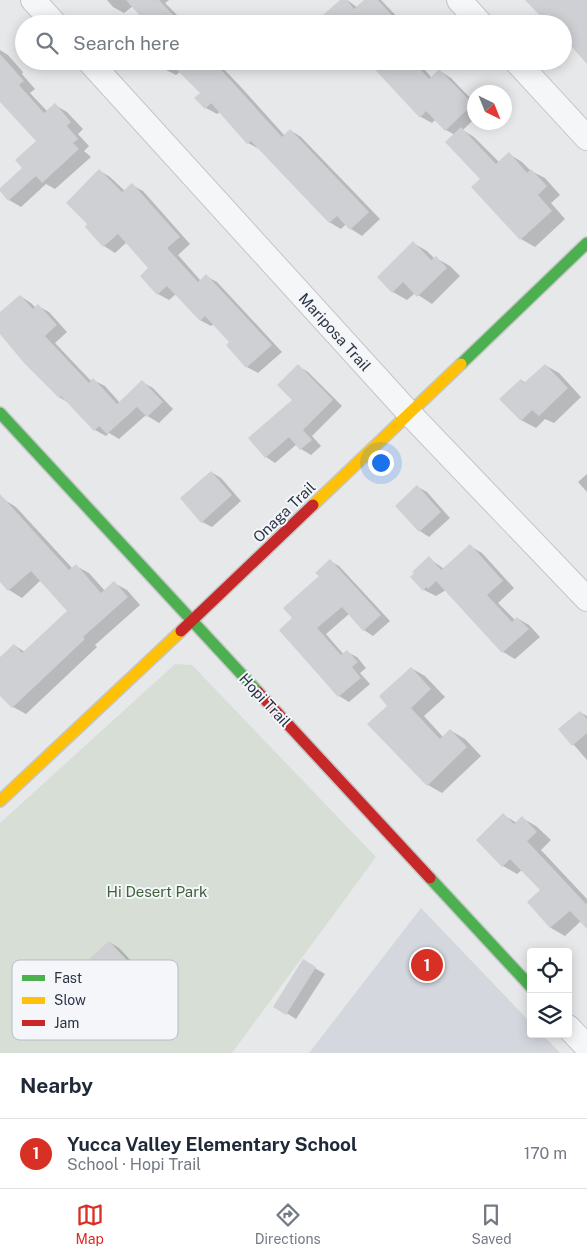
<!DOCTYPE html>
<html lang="en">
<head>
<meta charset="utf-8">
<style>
  :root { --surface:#fff; --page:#f6f6f7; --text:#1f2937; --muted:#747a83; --line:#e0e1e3; --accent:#d93025 }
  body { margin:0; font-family:"Public Sans",sans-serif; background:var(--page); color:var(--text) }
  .controls { position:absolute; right:15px; bottom:15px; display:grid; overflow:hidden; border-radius:5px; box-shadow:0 2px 12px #0003 }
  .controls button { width:45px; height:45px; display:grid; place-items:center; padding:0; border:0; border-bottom:1px solid var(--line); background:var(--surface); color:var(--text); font:25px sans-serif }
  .compass { position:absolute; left:467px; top:85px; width:45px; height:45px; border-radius:50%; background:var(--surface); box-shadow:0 2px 12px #0003; rotate:137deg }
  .you { position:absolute; left:380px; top:462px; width:18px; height:18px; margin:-12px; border:4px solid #fff; border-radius:50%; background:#1a73e8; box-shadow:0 0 0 8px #1a73e833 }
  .badge { display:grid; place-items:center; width:32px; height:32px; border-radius:50%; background:var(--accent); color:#fff; font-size:16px; font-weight:700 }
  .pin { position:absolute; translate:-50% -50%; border:2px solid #fff; box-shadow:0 1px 5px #0006 }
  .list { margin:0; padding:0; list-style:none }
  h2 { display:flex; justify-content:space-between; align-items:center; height:65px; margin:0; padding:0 20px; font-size:21px }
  h2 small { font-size:16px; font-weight:400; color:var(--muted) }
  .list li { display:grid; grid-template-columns:32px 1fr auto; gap:15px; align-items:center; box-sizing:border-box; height:70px; padding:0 20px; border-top:1px solid var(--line) }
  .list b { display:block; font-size:19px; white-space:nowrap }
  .list p { margin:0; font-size:16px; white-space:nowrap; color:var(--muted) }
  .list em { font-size:16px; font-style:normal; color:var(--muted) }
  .icon { flex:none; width:28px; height:28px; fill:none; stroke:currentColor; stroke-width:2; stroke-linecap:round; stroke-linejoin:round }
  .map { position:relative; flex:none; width:587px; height:1053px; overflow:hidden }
  .search { position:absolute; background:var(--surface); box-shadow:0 2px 12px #0003; left:15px; right:15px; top:15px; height:55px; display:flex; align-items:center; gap:12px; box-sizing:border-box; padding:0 18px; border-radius:28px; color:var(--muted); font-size:19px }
  .sheet { height:135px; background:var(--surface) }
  nav { display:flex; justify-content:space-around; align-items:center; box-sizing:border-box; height:70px; border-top:1px solid var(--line); background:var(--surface); font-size:14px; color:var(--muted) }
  nav a { display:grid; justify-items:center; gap:2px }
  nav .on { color:var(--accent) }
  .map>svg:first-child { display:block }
</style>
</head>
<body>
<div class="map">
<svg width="587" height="1053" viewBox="0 0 587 1053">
  <rect width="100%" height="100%" fill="#e6e8ea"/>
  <path fill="#d4d7dd" d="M421,908L531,1023V1034H542L560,1053H309Z"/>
  <path fill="#d6ded6" d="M175,664L192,665L376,857L232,1053H0V823Z"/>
  <g fill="#0003">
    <path d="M107,0H169L165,3L186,24H146L145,22L146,21L133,6L124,13L113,7Z"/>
    <path d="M341,0H347L358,8L366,0H381L404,24H333Z"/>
    <path d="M0,50L8,55L23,72L22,74L35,89L30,93L47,111L55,105L67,112L83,129L78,134L89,146L84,151L91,157L55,189L46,184L21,207L9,200L38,142L0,100Z"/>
    <path d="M157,61H216L240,86L285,136L290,130L301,137L380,219L362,236L351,229L346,224L341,229L329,222L259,149L248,143L220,112L217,114L206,108L196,98L201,93L180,72L176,75L164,69Z"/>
    <path d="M368,61H417L432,78L440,71L451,78L474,102V119L463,130L474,137L499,162L509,154L522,162L531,171L545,178L560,195L551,203L565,219L535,247L521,239L455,135L446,130L436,119L432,123L421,117Z"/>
    <path d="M100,171L110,177L125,191L132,185L143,191L190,244L178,255L201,281L206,276L217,282L282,352L258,373L247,367L227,345L231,342L214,324L211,326L200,320L176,294L169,300L158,294L150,268L127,242L115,253L104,246L86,227L89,224Z"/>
    <path d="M413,243L427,251L435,259L436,258L450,266L460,276L432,304L415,293L407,300L393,292Z"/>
    <path d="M20,296L31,303L36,308L38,306L49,312L67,332L55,343L92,382L93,380L105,386L120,403L142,382L153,388L173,409L159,423L146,415L119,439L109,433L106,436L95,430L69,403L59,397L0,333V314Z"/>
    <path d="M545,365L559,373L581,397L554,423L545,419L536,428L521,420V380L526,383Z"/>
    <path d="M298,366L308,372L342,406L312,436L321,446L311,455L301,449L297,444L275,463L266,457L294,400Z"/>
    <path d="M211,472L221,478L241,501L212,527L202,522Z"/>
    <path d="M587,474V492L578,482Z"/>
    <path d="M418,487L427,492L450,518L429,537L420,531L397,506Z"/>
    <path d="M3,499L16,507L73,569L76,566L89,573L105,591L114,583L127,590L140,605L95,645L97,647L26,714L13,707L0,694V659L14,645L25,652L69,611L41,580L22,598L9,590L0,580V502Z"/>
    <path d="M470,546L482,553L514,588L498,603L515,620L517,618L529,625L540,637L515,659L503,652L446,590L436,596L424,590L429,558L444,569Z"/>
    <path d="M330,561L339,566L390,621L373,636L364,630L349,614L326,634L344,655L347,652L357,657L366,668L360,673L370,684L349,702L339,696L280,631L294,618Z"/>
    <path d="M411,668L425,676L445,697L424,716L443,737L450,730L465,739L481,756L442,793L428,785L389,706Z"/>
    <path d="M580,712L587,716V760L560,729Z"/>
    <path d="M503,815L517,823L522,818L536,826L551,840L541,850L587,899V928L581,921L565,936L551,928L528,902L542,890L522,870L517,874L503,866Z"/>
    <path d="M109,942L119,948L137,967L115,987L106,981Z"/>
    <path d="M303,961L325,974L296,1019L275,1006Z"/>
  </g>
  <g fill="#ced0d3">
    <path d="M126,0H159L182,24H147Z"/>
    <path d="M340,0H347L354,9L364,0H378L400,24H331L323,15Z"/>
    <path d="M525,0H587V64L563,37V24H551L545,17L543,19Z"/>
    <path d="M0,54L24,81L19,85L44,113L55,103L71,122L67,126L78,139L73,143L79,149L42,183L36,176L8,201L0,191V188L22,168L15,160L36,141L0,102Z"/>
    <path d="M168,61H213L282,137L290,129L369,212L350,230L337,216L329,223L251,141L247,144L211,103L205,109L194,98L200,93Z"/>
    <path d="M367,61H413L429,79L439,69L473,104L445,131L426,111L420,118Z"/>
    <path d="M461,127L496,164L509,152L527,173L531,169L547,186L538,195L552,211L520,240L471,187L480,179L445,142Z"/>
    <path d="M99,169L122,192L132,183L180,237L167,248L198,282L206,274L272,345L246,368L226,345L229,342L205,316L200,321L167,286L157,295L140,276L148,268L118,234L103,247L85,227L87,224L66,203Z"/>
    <path d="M413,241L431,260L436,256L447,268L417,297L403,282L392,293L377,277Z"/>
    <path d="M20,295L33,309L38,304L57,325L45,336L89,383L93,378L117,404L142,380L163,402L147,417L137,407L107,434L99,426L94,431L61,396L59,398L24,363L0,334V312Z"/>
    <path d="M298,364L333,400L303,430L312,440L300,450L289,437L265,458L248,438L292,400L277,385Z"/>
    <path d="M545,364L568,388L539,416L532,410L521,421L499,399L521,379L524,383Z"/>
    <path d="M211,471L232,495L201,523L180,498Z"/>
    <path d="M417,485L441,512L419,532L395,506Z"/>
    <path d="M0,494L69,570L76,564L101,593L114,581L128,597L83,637L85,639L12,708L0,696V657L14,644L22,653L67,611L31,571L8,591L0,582Z"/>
    <path d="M470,544L503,581L487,595L512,622L517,617L529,629L502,653L436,581L428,589L426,587L423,591L410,577L414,573L412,572L429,556L441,570Z"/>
    <path d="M330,559L381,615L363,631L342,607L317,628L341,655L347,650L358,662L352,667L361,678L338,697L279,630L292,618L283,608L319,576L315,573Z"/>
    <path d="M411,667L431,689L411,708L440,739L450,729L467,747L427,786L367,724L387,706L379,696Z"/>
    <path d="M580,711L587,719V733L572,746L558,729Z"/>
    <path d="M503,813L514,824L522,816L537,832L527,841L587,905V929L570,911L550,928L527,902L540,890L510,859L502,867L476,840Z"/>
    <path d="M109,941L128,961L105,982L86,962Z"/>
    <path d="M303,959L316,967L286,1015L273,1007Z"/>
  </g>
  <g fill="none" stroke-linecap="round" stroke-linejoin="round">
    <g stroke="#c4c6c8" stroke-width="26">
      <g id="street">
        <path d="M33,0L55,24"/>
        <path d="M459,0L481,24"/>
        <path d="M89,61L409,413L587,599"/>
        <path d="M516,61L587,138"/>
        <path d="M568,1027L587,1047"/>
      </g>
    </g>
    <g stroke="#c4c6c8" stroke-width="14">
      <g id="fast">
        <path d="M461,364L587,243"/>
        <path d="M0,413L258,692"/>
        <path d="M430,878L531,987"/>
      </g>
    </g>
    <g stroke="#c4c6c8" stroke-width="14">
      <g id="slow">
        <path d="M313,505L461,364"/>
        <path d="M0,801L181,631"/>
      </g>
    </g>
    <g stroke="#c4c6c8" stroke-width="14">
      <g id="jam">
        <path d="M181,631L313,505"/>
        <path d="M258,692L430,878"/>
      </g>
    </g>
    <use href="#street" stroke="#f5f6f7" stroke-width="24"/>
    <use href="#fast" stroke="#4caf50" stroke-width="11"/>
    <use href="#slow" stroke="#ffc107" stroke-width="11"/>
    <use href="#jam" stroke="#c62828" stroke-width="11"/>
  </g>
  <g text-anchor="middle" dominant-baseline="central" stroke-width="4" stroke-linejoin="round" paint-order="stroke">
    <g font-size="15" fill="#2b3445" stroke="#f4f6f9">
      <text transform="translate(335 332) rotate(48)">Mariposa Trail</text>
      <text transform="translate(284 512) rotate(-44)">Onaga Trail</text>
      <text transform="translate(265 700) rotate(47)">Hopi Trail</text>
    </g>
    <g font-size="15" fill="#3f6138" stroke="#f4f6f9">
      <text x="157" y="891">Hi Desert Park</text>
    </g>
  </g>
  <rect x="12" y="960" width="166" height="80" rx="8" fill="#f4f6f9" stroke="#b8bcc3" stroke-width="1"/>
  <rect x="22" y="975" width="23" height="6" fill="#4caf50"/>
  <rect x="22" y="997" width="23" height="7" fill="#ffc107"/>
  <rect x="22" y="1020" width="23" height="6" fill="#c62828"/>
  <g font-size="14" fill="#2b3445">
    <text x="54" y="983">Fast</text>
    <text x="54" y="1005">Slow</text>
    <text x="54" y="1028">Jam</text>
  </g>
</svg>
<div class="controls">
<button><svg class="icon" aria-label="locate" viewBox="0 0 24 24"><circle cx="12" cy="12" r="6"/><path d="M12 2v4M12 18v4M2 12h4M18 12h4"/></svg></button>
<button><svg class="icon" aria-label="layers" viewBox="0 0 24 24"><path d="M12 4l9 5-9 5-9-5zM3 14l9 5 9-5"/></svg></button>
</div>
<svg class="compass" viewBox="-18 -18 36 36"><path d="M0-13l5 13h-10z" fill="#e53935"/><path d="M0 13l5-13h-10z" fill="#747a83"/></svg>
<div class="you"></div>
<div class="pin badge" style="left:427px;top:965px">1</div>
<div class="search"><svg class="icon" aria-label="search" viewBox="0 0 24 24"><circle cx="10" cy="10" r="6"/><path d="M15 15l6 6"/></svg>Search here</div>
</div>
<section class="sheet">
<h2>Nearby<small></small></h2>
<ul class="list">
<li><span class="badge">1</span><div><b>Yucca Valley Elementary School</b><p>School · Hopi Trail</p></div><em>170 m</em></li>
</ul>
</section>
<nav>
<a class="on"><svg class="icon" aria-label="map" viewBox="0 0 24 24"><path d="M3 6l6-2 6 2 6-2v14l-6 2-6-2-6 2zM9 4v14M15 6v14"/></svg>Map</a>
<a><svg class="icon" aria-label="directions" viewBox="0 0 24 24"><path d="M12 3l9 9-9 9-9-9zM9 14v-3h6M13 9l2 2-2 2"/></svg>Directions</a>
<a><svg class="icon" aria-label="saved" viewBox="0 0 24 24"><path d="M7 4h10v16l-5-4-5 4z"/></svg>Saved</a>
</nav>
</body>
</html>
